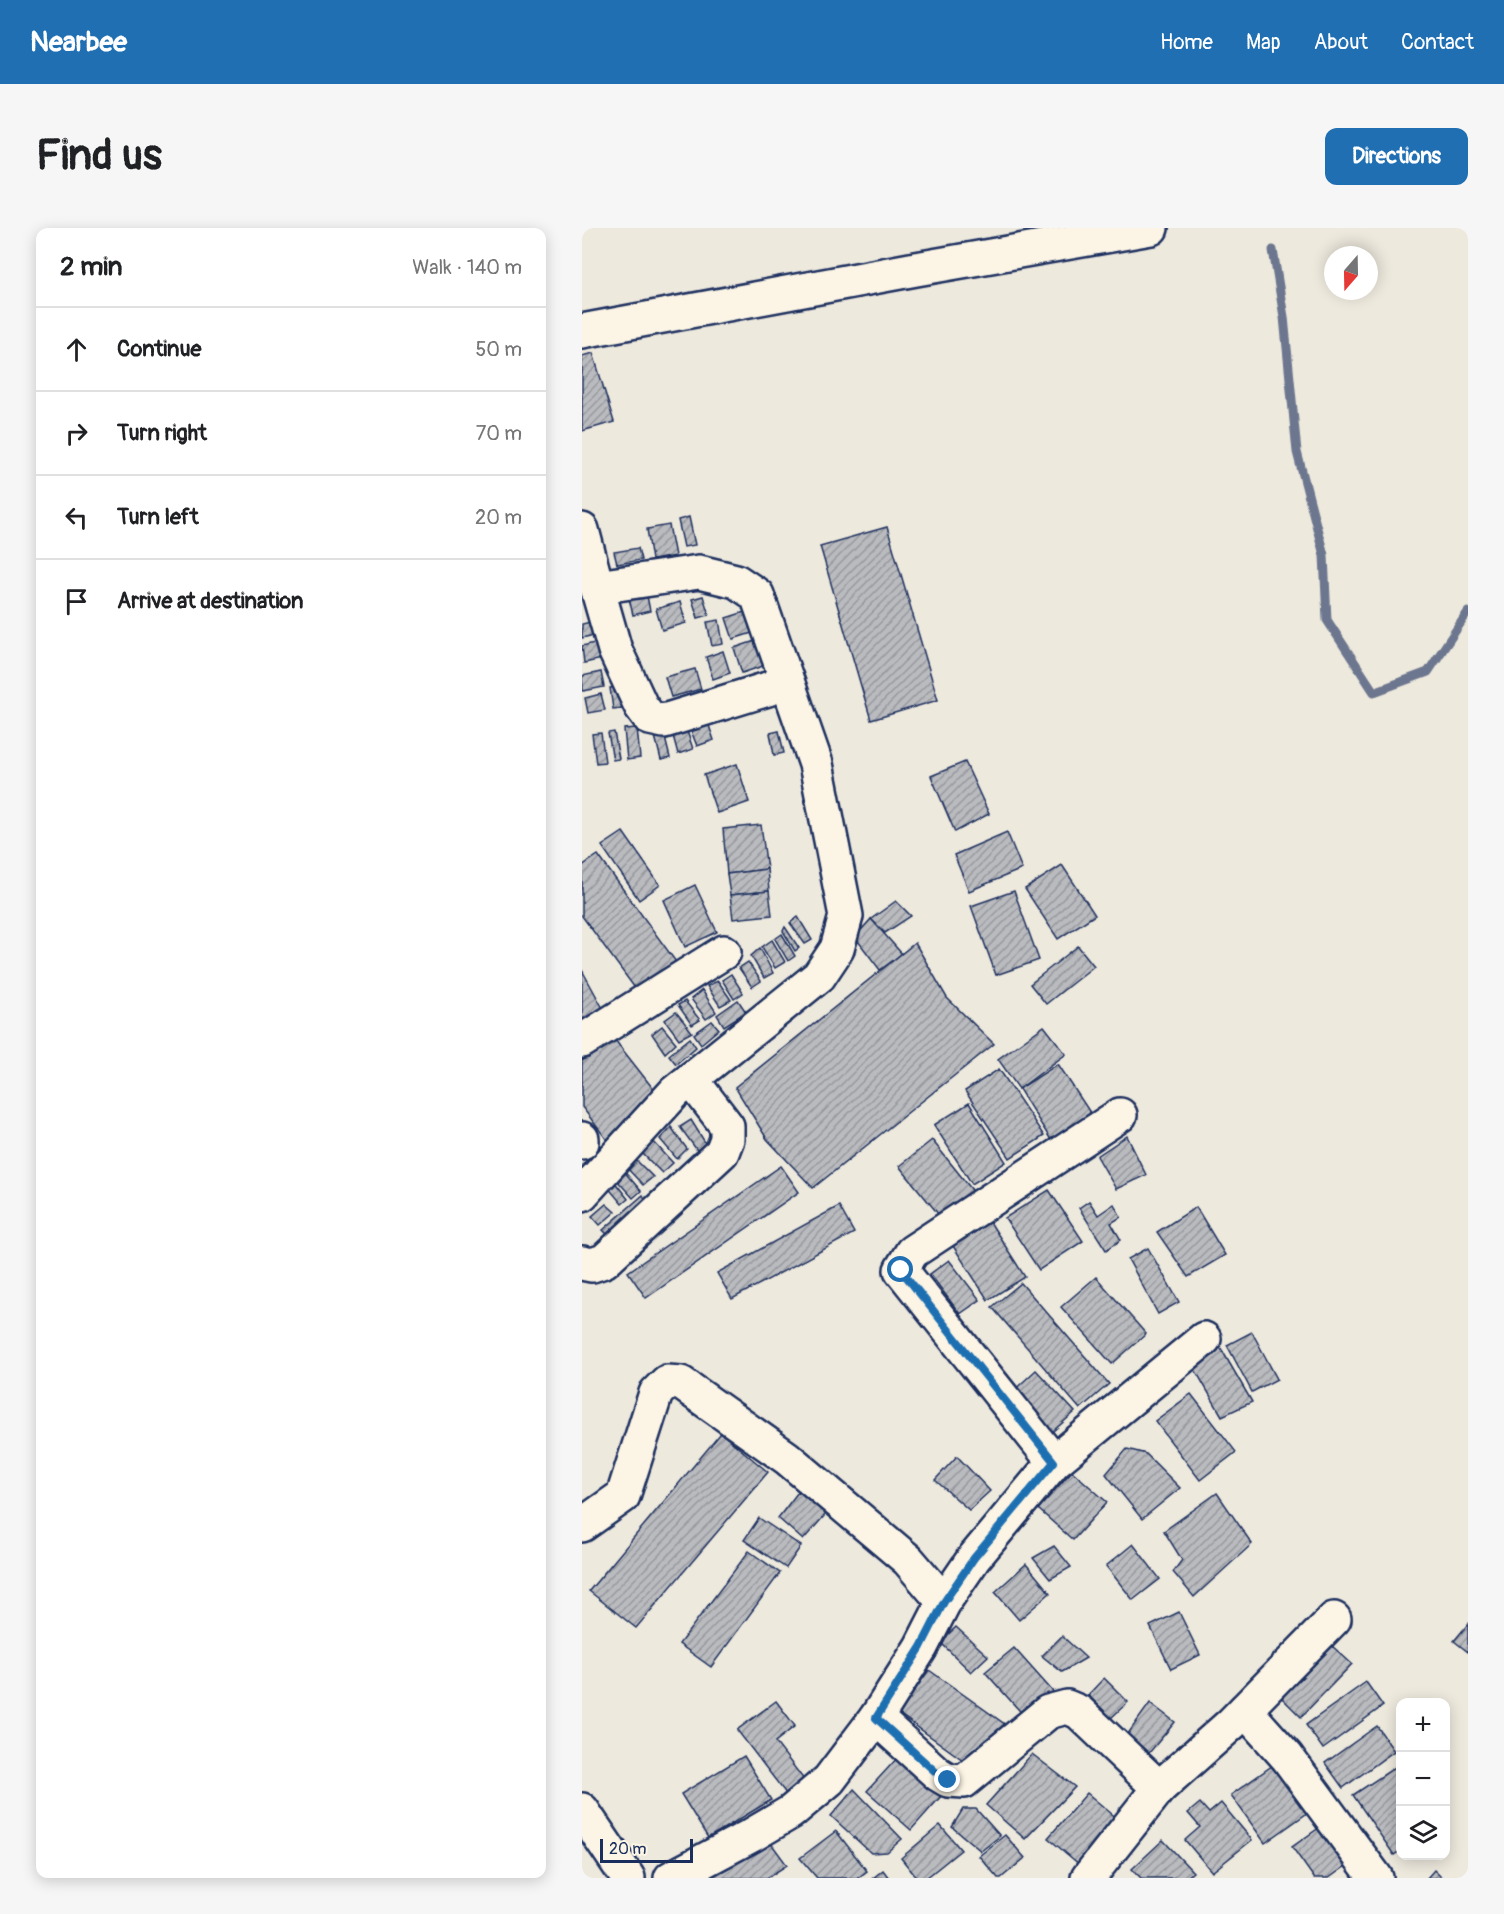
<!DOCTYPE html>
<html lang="en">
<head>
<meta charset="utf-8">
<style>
  :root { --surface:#fff; --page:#f6f6f6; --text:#202124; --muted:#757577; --line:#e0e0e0; --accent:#1f6fb2 }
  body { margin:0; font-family:Pangolin,sans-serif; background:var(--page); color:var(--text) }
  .controls { position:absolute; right:18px; bottom:18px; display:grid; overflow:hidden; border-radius:12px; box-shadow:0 3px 15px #0003 }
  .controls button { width:54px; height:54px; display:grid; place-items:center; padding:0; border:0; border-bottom:2px solid var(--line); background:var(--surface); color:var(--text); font:30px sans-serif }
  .compass { position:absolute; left:742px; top:18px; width:54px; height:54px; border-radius:50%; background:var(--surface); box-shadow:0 3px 15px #0003; rotate:200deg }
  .scale { position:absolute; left:18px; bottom:15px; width:93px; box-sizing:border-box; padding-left:6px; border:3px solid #1b2f5e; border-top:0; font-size:16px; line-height:21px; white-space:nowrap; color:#1b2f5e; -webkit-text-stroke:4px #fcf5e5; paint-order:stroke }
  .stop { position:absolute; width:18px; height:18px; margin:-14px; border:4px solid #1f6fb2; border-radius:50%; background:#fff }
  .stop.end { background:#1f6fb2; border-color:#fff; box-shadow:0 2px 6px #0008 }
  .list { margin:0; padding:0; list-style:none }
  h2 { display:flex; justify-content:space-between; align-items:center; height:78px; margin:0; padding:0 24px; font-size:26px }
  h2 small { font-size:20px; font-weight:400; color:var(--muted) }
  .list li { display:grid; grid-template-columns:39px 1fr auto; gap:18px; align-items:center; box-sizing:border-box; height:84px; padding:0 24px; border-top:2px solid var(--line) }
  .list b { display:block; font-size:22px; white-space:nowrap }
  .list em { font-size:20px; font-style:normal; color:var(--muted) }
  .icon { flex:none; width:33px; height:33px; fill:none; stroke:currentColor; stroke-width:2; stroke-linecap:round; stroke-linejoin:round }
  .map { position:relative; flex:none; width:886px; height:1650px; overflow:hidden; border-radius:12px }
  header { display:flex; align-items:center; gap:36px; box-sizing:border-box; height:84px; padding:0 30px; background:var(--accent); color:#fff }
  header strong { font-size:28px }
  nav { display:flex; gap:33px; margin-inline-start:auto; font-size:21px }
  .intro { display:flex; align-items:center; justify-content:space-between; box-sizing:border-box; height:144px; padding:0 36px }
  h1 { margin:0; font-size:42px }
  .button { padding:15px 27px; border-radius:12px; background:var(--accent); color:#fff; font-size:21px; font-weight:700 }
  main { display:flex; gap:36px; padding:0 36px }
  aside { flex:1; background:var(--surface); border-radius:12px; box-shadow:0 3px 15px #0003 }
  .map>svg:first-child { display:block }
</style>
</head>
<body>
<header>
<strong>Nearbee</strong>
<nav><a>Home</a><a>Map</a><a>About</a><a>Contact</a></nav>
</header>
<div class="intro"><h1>Find us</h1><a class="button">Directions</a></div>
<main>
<aside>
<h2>2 min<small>Walk · 140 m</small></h2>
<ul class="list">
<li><svg class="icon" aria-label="ahead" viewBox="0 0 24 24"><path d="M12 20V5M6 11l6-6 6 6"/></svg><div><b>Continue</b></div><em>50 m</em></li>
<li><svg class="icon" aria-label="right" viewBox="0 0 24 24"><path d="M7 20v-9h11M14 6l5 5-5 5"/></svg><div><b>Turn right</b></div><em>70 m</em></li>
<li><svg class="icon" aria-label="left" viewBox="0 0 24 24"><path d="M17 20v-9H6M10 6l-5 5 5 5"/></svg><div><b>Turn left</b></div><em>20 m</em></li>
<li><svg class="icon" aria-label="arrive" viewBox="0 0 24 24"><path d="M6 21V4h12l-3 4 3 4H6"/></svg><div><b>Arrive at destination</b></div></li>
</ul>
</aside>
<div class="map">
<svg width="886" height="1650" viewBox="0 0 886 1650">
  <defs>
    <pattern id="building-hatch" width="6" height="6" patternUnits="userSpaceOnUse" patternTransform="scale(1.5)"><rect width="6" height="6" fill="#babbbe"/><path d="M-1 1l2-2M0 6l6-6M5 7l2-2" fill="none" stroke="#96989e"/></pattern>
  </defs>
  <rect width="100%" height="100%" fill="#eee9dd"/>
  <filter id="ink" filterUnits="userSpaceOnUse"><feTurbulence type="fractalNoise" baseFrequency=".0167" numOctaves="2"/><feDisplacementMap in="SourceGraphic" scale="12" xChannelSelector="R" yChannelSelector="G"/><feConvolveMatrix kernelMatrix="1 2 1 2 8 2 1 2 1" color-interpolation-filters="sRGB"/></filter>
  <g filter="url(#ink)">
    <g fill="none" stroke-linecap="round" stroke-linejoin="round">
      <path stroke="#6c778f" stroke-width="9" d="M691,22L702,89L715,224L742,327L745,392L792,464L846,444L886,384"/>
    </g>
    <g fill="url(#building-hatch)" stroke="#1b2f5e" stroke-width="1.5">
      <path d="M11,125L32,194L0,203V128Z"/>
      <path d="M107,289L113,317L102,319L96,292Z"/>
      <path d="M87,297L93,328L70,332L65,301Z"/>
      <path d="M305,299L356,472L289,492L238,318Z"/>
      <path d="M56,320L59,332L35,336L32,324Z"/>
      <path d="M64,363L68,383L51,387L46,366Z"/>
      <path d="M121,368L127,387L116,390L110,371Z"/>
      <path d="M98,374L104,395L80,402L74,381Z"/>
      <path d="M166,383L173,404L151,411L144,390Z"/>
      <path d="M17,392L20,405L0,410V396Z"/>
      <path d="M137,392L141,416L130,418L125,394Z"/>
      <path d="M21,413L25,430L2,435L0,418Z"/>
      <path d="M173,413L181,438L160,445L152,420Z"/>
      <path d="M141,423L148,445L131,451L124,429Z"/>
      <path d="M113,441L119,461L89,469L83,449Z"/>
      <path d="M19,444L22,459L1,463L0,448Z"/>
      <path d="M37,459L40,480L31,481L28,460Z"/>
      <path d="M19,466L23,482L6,485L3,470Z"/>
      <path d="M124,489L132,512L115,518L106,495Z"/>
      <path d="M55,500L58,530L45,532L42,501Z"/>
      <path d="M104,500L111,521L96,526L90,504Z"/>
      <path d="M81,502L88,530L79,532L72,504Z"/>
      <path d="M197,503L202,525L192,527L188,505Z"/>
      <path d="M32,504L37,531L31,532L26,505Z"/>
      <path d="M19,505L23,534L14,535L10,506Z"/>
      <path d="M383,534L407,586L373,604L349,548Z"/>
      <path d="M155,536L167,574L135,585L122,547Z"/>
      <path d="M179,597L185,641L145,646L141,601Z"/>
      <path d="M41,604L78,657L57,672L20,618Z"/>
      <path d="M425,604L440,641L387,663L372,627Z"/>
      <path d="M16,627L97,738L58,767L0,688V638Z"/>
      <path d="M480,637L513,687L476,711L443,661Z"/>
      <path d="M185,641L187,663L148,667L145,646Z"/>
      <path d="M113,657L135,704L103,719L82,672Z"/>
      <path d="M187,663L190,687L151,691L148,667Z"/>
      <path d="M432,663L457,732L414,747L389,678Z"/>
      <path d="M314,673L329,688L303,705L289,691Z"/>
      <path d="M216,689L230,712L223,716L208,695Z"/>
      <path d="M289,691L320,726L298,742L273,709Z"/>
      <path d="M203,699L217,720L213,723L201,703Z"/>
      <path d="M200,706L213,728L206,733L193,711Z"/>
      <path d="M190,712L203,734L193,740L180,719Z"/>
      <path d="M333,715L365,770L412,816L231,960L185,911L153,859Z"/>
      <path d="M496,718L512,738L464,776L448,756Z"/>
      <path d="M178,720L191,745L182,750L169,728Z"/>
      <path d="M166,734L179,753L170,759L157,740Z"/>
      <path d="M0,742L24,786L0,799Z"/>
      <path d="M149,746L161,765L152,771L140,752Z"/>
      <path d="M136,753L149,772L138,778L125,758Z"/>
      <path d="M120,762L134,784L124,791L109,771Z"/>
      <path d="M156,772L164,784L142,798L135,787Z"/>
      <path d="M103,773L118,792L110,797L96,777Z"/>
      <path d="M94,784L110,804L97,811L83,792Z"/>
      <path d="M130,793L137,801L119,816L112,806Z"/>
      <path d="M80,798L94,815L83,825L70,806Z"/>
      <path d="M462,798L484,826L437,861L416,831Z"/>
      <path d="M108,810L114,819L94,836L87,827Z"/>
      <path d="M33,812L80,872L28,916L0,879V833Z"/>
      <path d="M476,836L509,886L469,912L437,861Z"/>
      <path d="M417,841L462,908L428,930L383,863Z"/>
      <path d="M387,875L424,934L390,956L352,897Z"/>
      <path d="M109,892L124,916L117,925L98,899Z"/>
      <path d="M89,899L105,921L95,931L78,911Z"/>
      <path d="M545,908L564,947L534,961L515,928Z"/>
      <path d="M70,912L91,935L80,945L58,923Z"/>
      <path d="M350,912L394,967L362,993L317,938Z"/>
      <path d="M17,918L23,926L6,944L1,936Z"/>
      <path d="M51,929L71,949L61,957L43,938Z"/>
      <path d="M199,938L217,964L64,1070L46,1044Z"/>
      <path d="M40,941L59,963L51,970L33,950Z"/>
      <path d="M28,948L46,971L40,976L24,957Z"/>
      <path d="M467,962L501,1013L457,1042L423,990Z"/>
      <path d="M61,967L65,975L27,1008L21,1002Z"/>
      <path d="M507,973L516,987L532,976L539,989L529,995L539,1012L524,1022L497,980Z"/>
      <path d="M24,976L33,984L18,997L10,988Z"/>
      <path d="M257,978L272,1005L150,1071L135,1045Z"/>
      <path d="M614,979L643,1027L606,1049L575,1004Z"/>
      <path d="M408,994L443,1049L406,1072L371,1018Z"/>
      <path d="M566,1020L597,1074L576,1086L546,1031Z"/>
      <path d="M367,1032L398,1072L378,1086L348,1046Z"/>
      <path d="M514,1049L564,1106L530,1136L479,1079Z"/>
      <path d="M439,1055L527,1156L498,1181L410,1079Z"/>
      <path d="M670,1104L695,1151L670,1164L645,1117Z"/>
      <path d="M637,1117L670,1174L640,1188L612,1140Z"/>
      <path d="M454,1142L493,1184L463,1210L428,1166Z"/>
      <path d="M609,1166L654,1224L618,1252L573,1193Z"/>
      <path d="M139,1205L186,1244L54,1400L7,1363Z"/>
      <path d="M545,1221L564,1226L598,1260L560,1291L524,1246Z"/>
      <path d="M375,1228L408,1263L387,1282L353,1252Z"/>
      <path d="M490,1243L525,1274L491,1312L456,1281Z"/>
      <path d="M226,1251L251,1278L221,1312L196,1290Z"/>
      <path d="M635,1265L670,1316L612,1369L591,1344L600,1332L582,1303Z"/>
      <path d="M177,1290L219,1318L204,1340L162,1312Z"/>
      <path d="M551,1316L578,1351L551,1372L524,1338Z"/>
      <path d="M472,1318L489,1339L468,1351L451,1330Z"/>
      <path d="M167,1323L198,1345L129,1439L97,1416Z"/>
      <path d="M444,1336L468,1365L437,1392L413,1364Z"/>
      <path d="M597,1384L618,1427L589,1441L568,1398Z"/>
      <path d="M886,1396V1424L872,1413Z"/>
      <path d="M374,1399L406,1428L389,1444L358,1414Z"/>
      <path d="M480,1408L504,1430L480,1444L460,1428Z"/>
      <path d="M749,1417L770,1436L719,1489L699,1469Z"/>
      <path d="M432,1420L473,1466L445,1491L403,1444Z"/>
      <path d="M347,1442L424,1497L392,1540L316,1485Z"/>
      <path d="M522,1450L546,1474L529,1490L506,1467Z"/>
      <path d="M784,1454L801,1478L741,1521L724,1497Z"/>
      <path d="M194,1473L213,1498L193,1514L223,1553L205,1567L155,1502Z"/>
      <path d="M568,1475L593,1494L567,1525L545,1507Z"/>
      <path d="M795,1498L812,1523L761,1560L743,1535Z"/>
      <path d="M450,1526L493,1559L443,1611L404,1577Z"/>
      <path d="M318,1527L361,1566L329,1602L285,1563Z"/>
      <path d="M162,1528L189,1572L126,1610L99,1566Z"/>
      <path d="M694,1535L728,1583L683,1615L649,1567Z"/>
      <path d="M818,1536V1623L812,1627L771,1567Z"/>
      <path d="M272,1561L320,1611L305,1624L289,1625L249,1588Z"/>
      <path d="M505,1565L537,1592L498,1637L466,1610Z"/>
      <path d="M618,1575L627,1585L639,1575L670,1612L630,1644L603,1612L618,1599L606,1585Z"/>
      <path d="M381,1581H394L418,1608L399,1623L370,1599Z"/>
      <path d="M358,1597L379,1622L344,1650H335L319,1630Z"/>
      <path d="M741,1597L768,1635L747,1650H732L710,1619Z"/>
      <path d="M254,1603L285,1643L276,1650H235L218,1630Z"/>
      <path d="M183,1607L205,1637L185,1650H124L121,1645Z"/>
      <path d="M423,1607L443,1630L419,1650H416L397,1628Z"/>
      <path d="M581,1612L611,1644L604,1650H559L550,1641Z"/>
      <path d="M301,1642L307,1650H291Z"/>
      <path d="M852,1642L860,1650H845Z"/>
    </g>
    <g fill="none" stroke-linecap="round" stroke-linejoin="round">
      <g stroke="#1b2f5e" stroke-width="38">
        <g id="minor">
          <path d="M0,103L334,41L569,0"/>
          <path d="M0,302L15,359L117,344L154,353L175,367L234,536L264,688L255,721L237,748L93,864L0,966"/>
          <path d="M15,359L33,422L59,478L68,490L82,493L205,455"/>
          <path d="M0,813L142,724"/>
          <path d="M0,911V914"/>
          <path d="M0,1035L10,1037L22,1033L140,924L145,911V898L109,851"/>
          <path d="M472,1234L319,1042L330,1024L538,887"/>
          <path d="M0,1297L41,1268L74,1165L85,1154L99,1155L205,1230L326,1332L362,1374"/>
          <path d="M663,1482L705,1529L794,1650"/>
          <path d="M294,1490L356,1546L366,1552L382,1553L466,1484L485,1479L497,1484L577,1560L649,1496L752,1391"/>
          <path d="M89,1650L170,1607L209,1584L247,1552L294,1490L339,1419L362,1374L392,1330L472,1234L622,1111"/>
          <path d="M506,1650L577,1560"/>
        </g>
      </g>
      <g stroke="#1b2f5e" stroke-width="38">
        <path id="major" d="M0,1582L46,1650"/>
      </g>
      <use href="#minor" stroke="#fcf5e5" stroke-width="33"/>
      <use href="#major" stroke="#fcf5e5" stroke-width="33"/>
    </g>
  </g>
  <g fill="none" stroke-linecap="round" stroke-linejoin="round" filter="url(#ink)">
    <path stroke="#1f6fb2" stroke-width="8" d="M319,1042L472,1234L392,1330L362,1374L339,1419L294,1490L356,1546L366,1552"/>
  </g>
</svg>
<div class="controls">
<button>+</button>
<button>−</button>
<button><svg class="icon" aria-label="layers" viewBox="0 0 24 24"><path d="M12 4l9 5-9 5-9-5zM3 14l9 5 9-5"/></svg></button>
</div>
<svg class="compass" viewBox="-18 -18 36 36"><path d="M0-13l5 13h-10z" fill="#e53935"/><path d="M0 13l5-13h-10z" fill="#757577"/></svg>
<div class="scale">20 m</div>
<div class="stop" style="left:319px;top:1042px"></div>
<div class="stop end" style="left:366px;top:1552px"></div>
</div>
</main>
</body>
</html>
